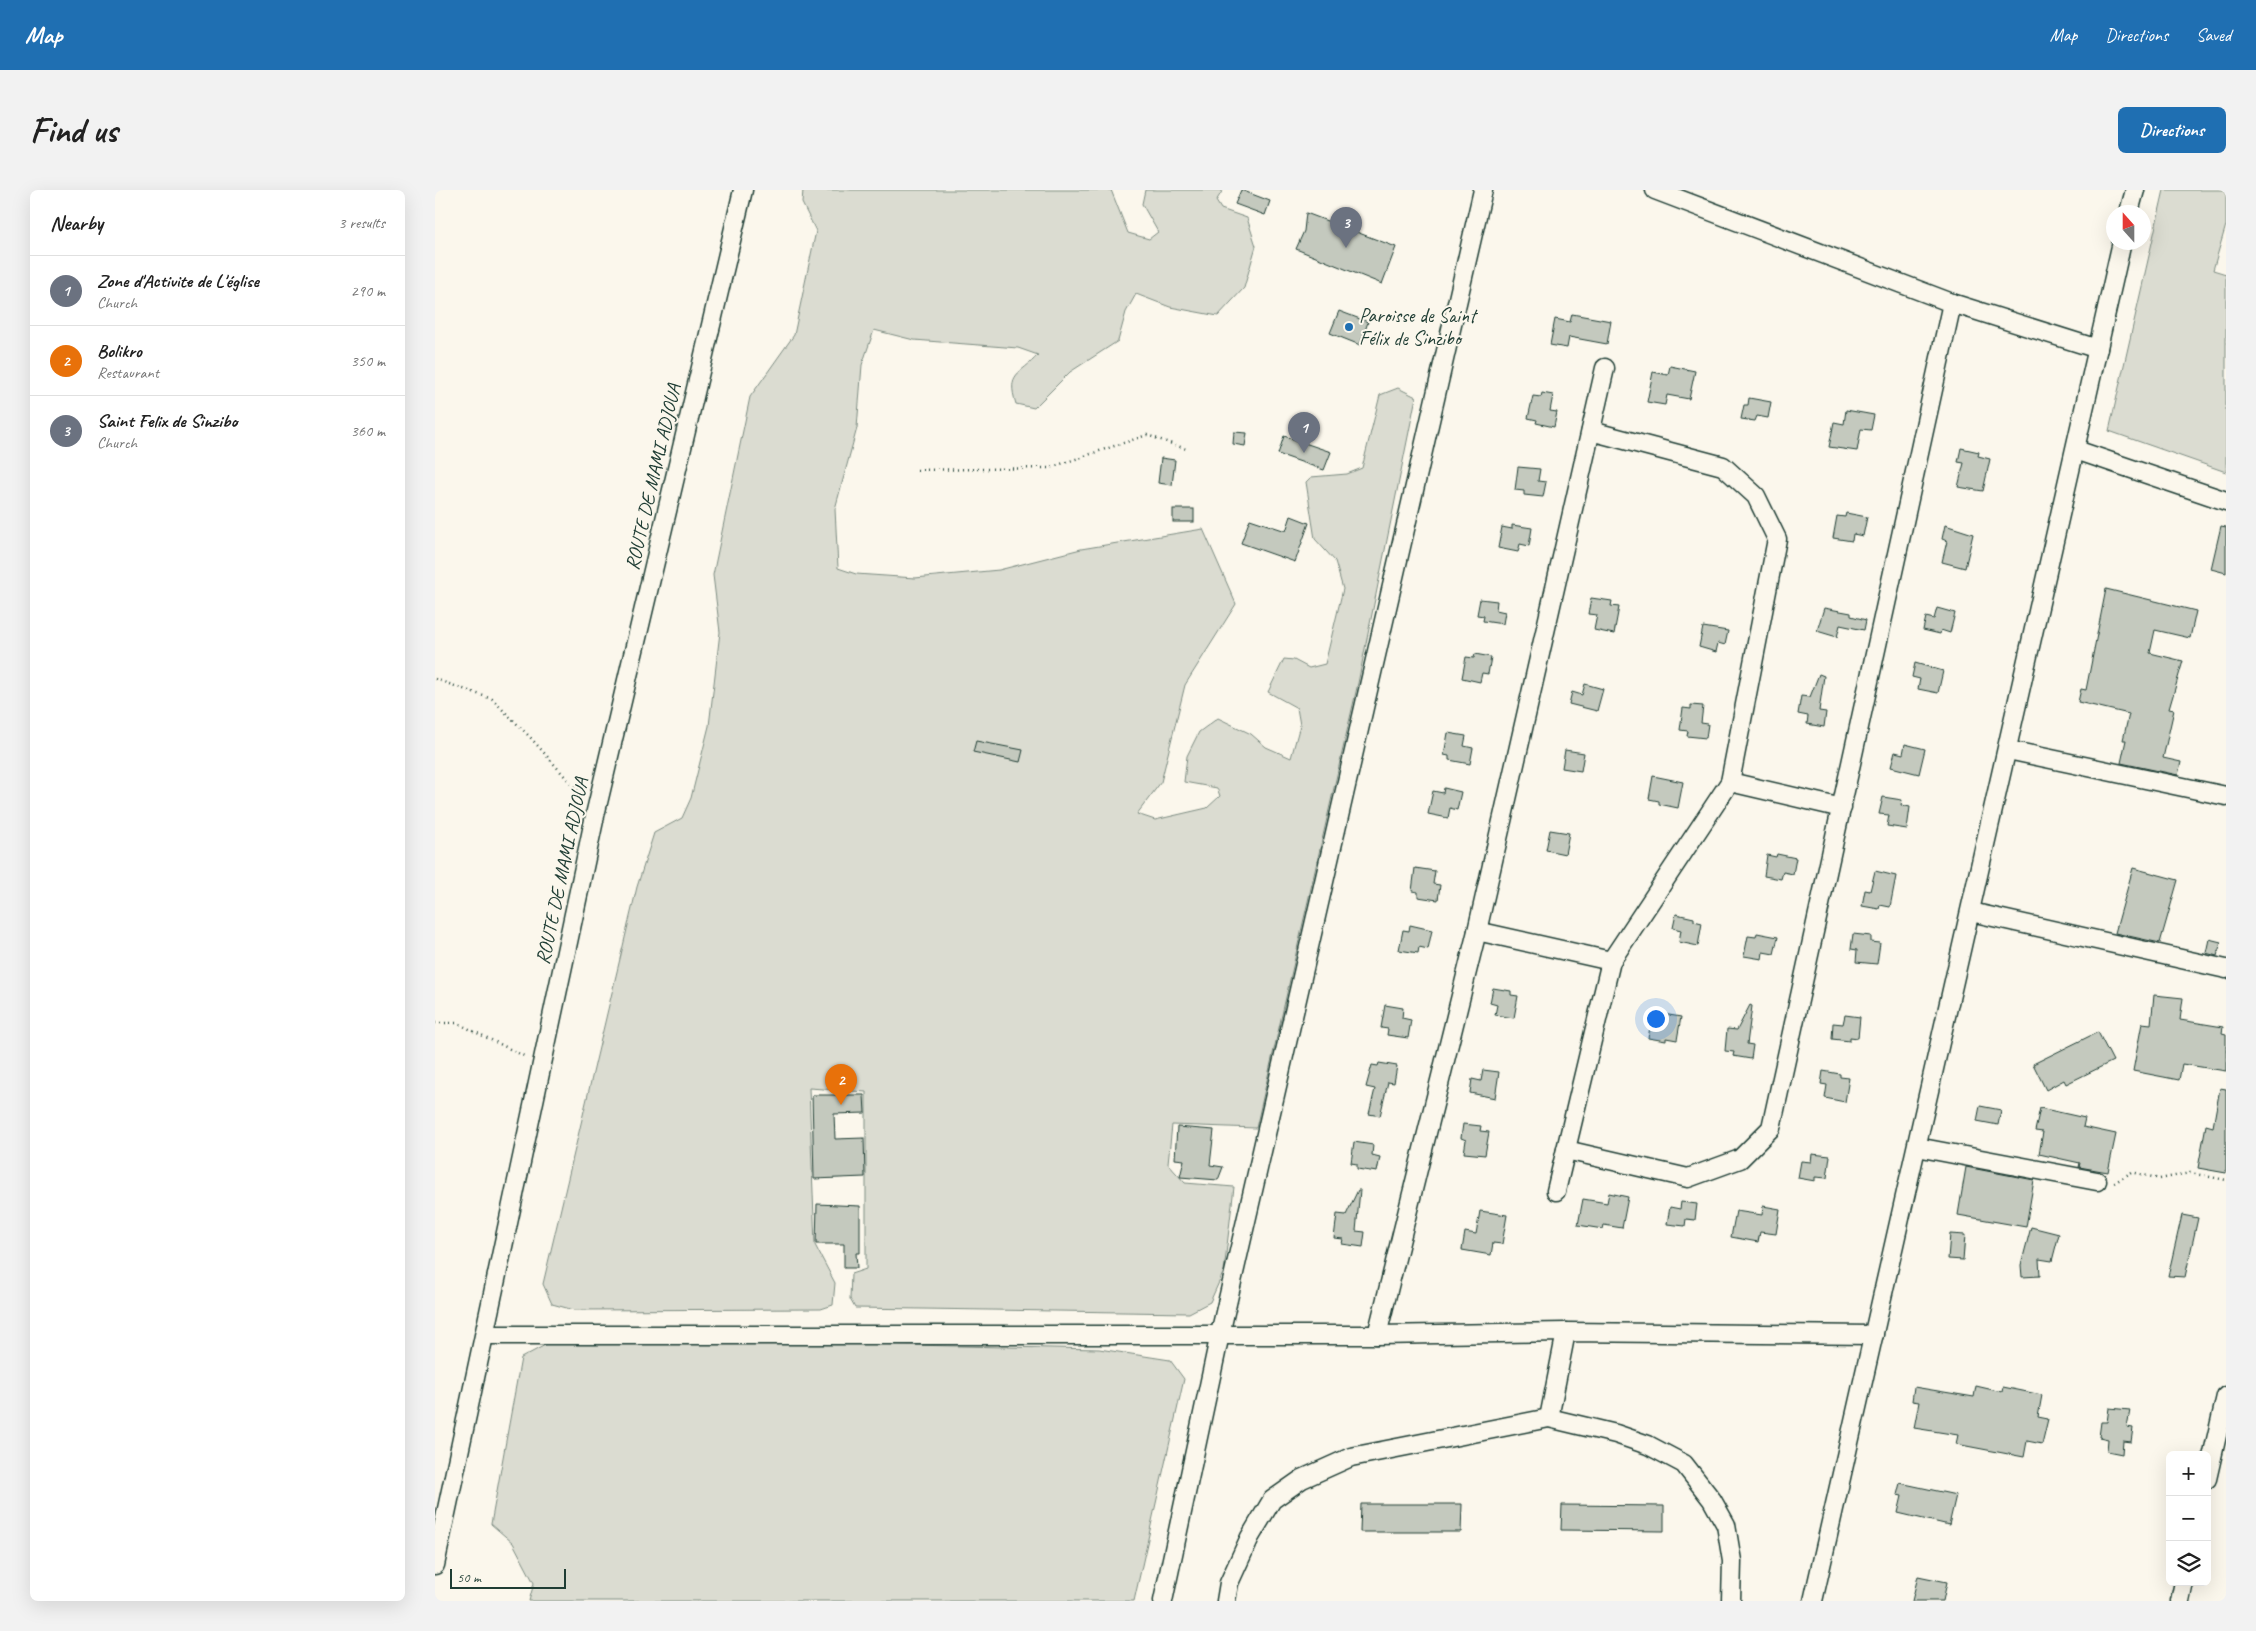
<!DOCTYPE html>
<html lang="en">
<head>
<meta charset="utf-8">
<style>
  :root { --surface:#fff; --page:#f2f2f2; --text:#222; --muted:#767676; --line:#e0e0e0; --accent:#1f6fb2 }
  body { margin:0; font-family:Caveat,sans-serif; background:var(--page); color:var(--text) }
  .controls { position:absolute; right:15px; bottom:15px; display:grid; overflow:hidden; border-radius:8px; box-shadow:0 5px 20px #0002 }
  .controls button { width:45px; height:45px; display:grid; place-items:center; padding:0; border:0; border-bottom:1px solid var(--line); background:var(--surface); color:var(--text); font:25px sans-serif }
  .compass { position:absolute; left:1671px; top:15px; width:45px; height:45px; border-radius:50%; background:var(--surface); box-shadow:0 5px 20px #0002; rotate:339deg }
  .scale { position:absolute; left:15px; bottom:12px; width:116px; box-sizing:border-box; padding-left:5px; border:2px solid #1f3d34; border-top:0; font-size:14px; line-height:18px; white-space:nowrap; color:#1f3d34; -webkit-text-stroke:4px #fbf7ec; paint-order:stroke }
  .you { position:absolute; left:1220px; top:828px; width:18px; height:18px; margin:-12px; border:4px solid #fff; border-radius:50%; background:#1a73e8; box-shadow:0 0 0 8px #1a73e833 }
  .badge { display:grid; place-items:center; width:32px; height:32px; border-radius:50%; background:var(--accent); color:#fff; font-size:16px; font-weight:700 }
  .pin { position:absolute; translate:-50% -41px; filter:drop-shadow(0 1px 2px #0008) }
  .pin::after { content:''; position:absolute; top:26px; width:18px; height:15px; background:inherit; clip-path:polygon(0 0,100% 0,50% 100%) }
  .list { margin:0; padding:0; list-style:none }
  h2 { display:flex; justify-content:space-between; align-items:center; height:65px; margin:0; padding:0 20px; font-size:21px }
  h2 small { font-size:16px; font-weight:400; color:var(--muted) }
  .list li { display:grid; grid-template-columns:32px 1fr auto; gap:15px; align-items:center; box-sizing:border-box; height:70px; padding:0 20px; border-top:1px solid var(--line) }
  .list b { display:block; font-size:19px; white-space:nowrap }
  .list p { margin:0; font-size:16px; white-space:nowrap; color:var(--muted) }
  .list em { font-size:16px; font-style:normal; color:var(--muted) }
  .icon { flex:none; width:28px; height:28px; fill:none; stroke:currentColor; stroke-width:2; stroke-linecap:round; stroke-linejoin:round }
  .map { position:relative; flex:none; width:1791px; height:1411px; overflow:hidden; border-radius:8px }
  header { display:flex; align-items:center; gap:30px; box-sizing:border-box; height:70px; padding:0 25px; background:var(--accent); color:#fff }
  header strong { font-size:24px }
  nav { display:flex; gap:28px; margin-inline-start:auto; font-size:18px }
  .intro { display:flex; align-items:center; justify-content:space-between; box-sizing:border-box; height:120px; padding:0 30px }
  h1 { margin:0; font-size:35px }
  .button { padding:12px 22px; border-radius:8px; background:var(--accent); color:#fff; font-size:18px; font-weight:700 }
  main { display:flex; gap:30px; padding:0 30px }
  aside { flex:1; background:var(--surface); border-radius:8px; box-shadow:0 5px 20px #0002 }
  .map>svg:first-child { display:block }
</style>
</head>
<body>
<header>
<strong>Map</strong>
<nav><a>Map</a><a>Directions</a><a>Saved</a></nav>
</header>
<div class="intro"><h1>Find us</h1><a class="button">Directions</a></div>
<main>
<aside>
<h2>Nearby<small>3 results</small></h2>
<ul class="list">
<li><span class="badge" style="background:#6b7280">1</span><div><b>Zone d'Activite de L'église</b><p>Church</p></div><em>290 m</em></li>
<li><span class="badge" style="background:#e8710a">2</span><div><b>Bolikro</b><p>Restaurant</p></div><em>350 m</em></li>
<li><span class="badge" style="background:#6b7280">3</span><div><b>Saint Felix de Sinzibo</b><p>Church</p></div><em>360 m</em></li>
</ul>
</aside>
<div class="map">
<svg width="1791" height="1411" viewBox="0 0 1791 1411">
  <rect width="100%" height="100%" fill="#fbf7ec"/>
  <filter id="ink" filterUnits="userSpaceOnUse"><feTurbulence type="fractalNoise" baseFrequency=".02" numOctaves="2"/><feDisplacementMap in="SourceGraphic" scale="10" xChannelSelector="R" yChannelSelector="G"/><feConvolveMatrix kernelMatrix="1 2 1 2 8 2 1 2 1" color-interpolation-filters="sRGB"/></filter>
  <g filter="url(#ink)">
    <g fill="#dbdcd1" stroke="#7d8c82">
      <path d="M368,0H676L693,43L714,49L723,42L707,14L710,0H788L781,11L786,19L812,28L821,56L809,98L783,126L735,117L701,104L691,122L683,151L635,182L599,218L581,214C571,182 585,185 603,165L583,158L479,150L439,140L427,175L422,238L400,319L403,378L421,384L480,388L564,380L646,359L768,339L801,414L750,495L726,592L702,624L720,630L772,618L785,606L782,598L749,592L752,566L764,542L783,528L816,544L831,557L856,568L865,535L862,518L833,502L849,469L859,470L874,478L890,474L908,399L900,371L880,349L871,292L876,287L912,284L927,278L945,205L963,198L981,207L923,493L821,938L737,935L733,974L750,993L799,997L789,1081L775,1112L754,1123L420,1118L415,1109L416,1084L431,1079V902L374,898L380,1055L400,1093L398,1115L386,1119L139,1120L117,1114L108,1094L202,697L219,643L247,628L256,608L274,536L285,442L278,385L315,207L359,145L381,41L367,13Z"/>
      <path d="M1729,0H1791V35L1778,80L1791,84V282L1674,241Z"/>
      <path d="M114,1153L427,1154L664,1159L735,1170L749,1189L699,1411H94L99,1393L78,1353L56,1334L86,1168Z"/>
    </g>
    <g fill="#c4c9be" stroke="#1f3d34">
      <path d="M806,0L835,11L830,25L800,14Z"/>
      <path d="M871,23L961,57L947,94L861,59L869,41Z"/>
      <path d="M904,121L933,132L925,155L895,143Z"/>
      <path d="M1137,124L1176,131L1172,154L1134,147L1132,158L1115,155L1120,129L1135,132Z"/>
      <path d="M1235,176L1260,181L1254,209L1232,205L1230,215L1212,212L1218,182L1233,185Z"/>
      <path d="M1107,203L1118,205L1115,221L1122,222L1119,237L1101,233L1102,230L1093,228L1098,206L1106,207Z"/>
      <path d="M1314,208L1336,212L1333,228L1322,226L1320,231L1306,229L1309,215H1313Z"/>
      <path d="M1411,220L1439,225L1436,240L1426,239L1422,261L1394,257L1399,232L1409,234Z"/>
      <path d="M799,242L812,243L810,256L798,254Z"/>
      <path d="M849,246L896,262L889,280L843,264Z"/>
      <path d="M1526,258L1544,262L1543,266L1555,269L1548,301L1523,297L1529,273L1523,272Z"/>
      <path d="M726,268L740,270L737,295L723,293Z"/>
      <path d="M1083,277L1105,279L1103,291L1111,292L1108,307L1089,305V301L1080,300Z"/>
      <rect x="738" y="319" width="21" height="13"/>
      <path d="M1411,323L1432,327L1428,346L1418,344L1417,351L1398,348L1402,326L1410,327Z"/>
      <path d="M856,326L874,333L860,372L806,353L815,329L851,341Z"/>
      <path d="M1077,335L1097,338L1094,356L1085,354L1083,362L1063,358L1067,337L1077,339Z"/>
      <path d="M1510,335L1538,344L1530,378L1507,372L1512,351L1507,349Z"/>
      <path d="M1786,336L1791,337V383L1776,379Z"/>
      <path d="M1671,399L1761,421L1755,448L1720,440L1715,463L1748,471L1734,519L1739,520L1728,568L1746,572L1743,585L1686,573L1691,550H1688L1694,524L1643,512L1646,499L1651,500Z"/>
      <path d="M1156,408L1177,411L1176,416L1184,417L1179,444L1159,440L1162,425L1153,424Z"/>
      <path d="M1045,409L1062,411L1061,420L1070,422L1068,434L1048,431L1049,426L1042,425Z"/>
      <path d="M1389,418L1416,423V426L1431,430L1429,440L1405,435L1402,447L1382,441Z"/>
      <path d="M1502,418L1520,423L1515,443L1506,440L1505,444L1488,440L1491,427L1499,429Z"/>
      <path d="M1268,437L1293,441L1290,455L1283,453L1281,462L1264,457Z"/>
      <path d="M1040,464L1056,467L1053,484L1047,483L1045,492L1027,488L1031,467L1039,468Z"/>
      <path d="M1480,473L1508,481L1503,503L1483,499L1485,489L1477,487Z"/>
      <path d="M1384,484L1389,486L1384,521L1391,522L1389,537L1372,534L1373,526L1363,524L1366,506L1375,507Z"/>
      <path d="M1150,494L1168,499L1162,521L1134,514L1137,502L1147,505Z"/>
      <path d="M1256,515L1268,516L1266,533L1273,534L1271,548L1252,546L1253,541L1245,540L1248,518L1256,519Z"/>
      <path d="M1013,543L1031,546L1029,556L1038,558L1035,574L1014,570V566L1009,565Z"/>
      <path d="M541,551L588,560L585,572L538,562Z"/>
      <path d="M1470,554L1490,559L1484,584L1456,577L1460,562L1468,564Z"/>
      <path d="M1130,560L1149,563L1146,581L1127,578Z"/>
      <path d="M1218,586L1248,592L1243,618L1224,614V611L1214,609Z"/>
      <path d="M1009,598L1026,602L1022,620L1015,618L1013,628L993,624L998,601L1008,603Z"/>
      <path d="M1448,607L1467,610L1466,615L1475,617L1472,639L1452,636L1454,625L1444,624Z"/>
      <path d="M1115,640L1134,643L1130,664L1111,660Z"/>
      <path d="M1342,664L1361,668L1358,684L1348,682L1346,689L1329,686L1332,665L1341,667Z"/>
      <path d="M980,678L1000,681L998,694L1005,695L1003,710L983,707V702L977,701Z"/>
      <path d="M1698,678L1743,690L1725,753L1680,743Z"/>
      <path d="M1440,681L1461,686L1455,717L1445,715L1444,719L1427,716L1430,700L1435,701Z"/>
      <path d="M1241,724L1259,728V731L1267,733L1263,756L1244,752L1246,740L1238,738Z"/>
      <path d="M975,735L997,740L993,759L984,757L983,763L964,760L968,740L974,741Z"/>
      <path d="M1322,743L1343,747L1339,764L1328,762L1327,769L1309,766L1313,746L1321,747Z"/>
      <path d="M1418,744L1436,746V752L1445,753L1442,774L1421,772L1422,760L1416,759Z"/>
      <path d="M1774,749L1786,752L1782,766L1771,763Z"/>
      <path d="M1058,798L1076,801V805L1083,806L1079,828L1060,825L1062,815L1055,813Z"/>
      <path d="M1719,805L1748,808L1745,830L1788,837L1787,843L1791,844V881L1747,874L1744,890L1698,881L1707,833L1716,834Z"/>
      <path d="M950,815L968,818L967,828L976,830L973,848L952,845L953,839L946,838Z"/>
      <path d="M1315,815L1317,816L1312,854L1318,855L1316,869L1298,866L1299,862L1290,861L1292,839L1302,840Z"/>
      <path d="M1228,824L1246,827L1242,850L1231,848V851L1213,848L1216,832L1226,834Z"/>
      <path d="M1410,825L1425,827L1423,848L1415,847V851L1397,849L1398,833L1408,834Z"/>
      <path d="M1663,842L1678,871L1631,894L1629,890L1611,900L1598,874Z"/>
      <path d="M944,873L962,876L959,893L953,892L945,926L934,924L940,899L931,897L937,875L943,876Z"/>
      <path d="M1048,880L1064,882L1060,908L1035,903L1037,889L1046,891Z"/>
      <path d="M1388,881L1405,884V887L1414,888L1410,912L1390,908L1392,895L1386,894Z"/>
      <path d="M1785,898L1791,899V983L1763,978L1771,935L1778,937Z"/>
      <path d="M377,905H429L430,923L399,924L400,949L429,948L430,987L379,989Z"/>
      <path d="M1545,916L1566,920L1563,935L1542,931Z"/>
      <path d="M1605,918L1650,928L1648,937L1681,944L1673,982L1644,977L1645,973L1604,964L1608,942L1600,941Z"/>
      <path d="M1028,934L1046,936L1045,941L1054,942L1050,965L1029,963L1031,950L1026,948Z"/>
      <path d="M742,937L779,940L775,975L788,977L783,990L745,987L749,970L740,969Z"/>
      <path d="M919,952L938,955L937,965L945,967L942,982L922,979V974L916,973Z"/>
      <path d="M1377,964L1395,966L1392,988L1380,987V991L1363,988L1366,971L1376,972Z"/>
      <path d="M1531,977L1599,990L1591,1037L1523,1025Z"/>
      <path d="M923,1000H925L921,1041L930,1042L928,1057L907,1054L908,1049L899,1048L902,1024L911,1025Z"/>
      <path d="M1174,1003L1193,1007L1187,1038L1169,1035L1168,1039L1143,1035L1148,1009L1172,1013Z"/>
      <path d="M1246,1012L1262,1014L1260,1030L1251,1029L1250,1036L1232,1034L1235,1017L1245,1019Z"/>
      <path d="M382,1014L425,1016V1063H421L422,1078H409V1054H381Z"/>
      <path d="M1328,1016L1345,1019L1341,1044L1325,1042L1323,1052L1296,1047L1301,1021L1327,1025Z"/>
      <path d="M1045,1021L1072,1025L1067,1054L1058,1053L1056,1065L1027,1060L1030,1042L1041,1044Z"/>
      <path d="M1747,1025L1763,1028L1750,1087L1733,1086Z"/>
      <path d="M1596,1037L1624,1044L1617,1071L1604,1069L1605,1086L1587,1087L1586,1075Z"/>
      <path d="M1515,1044L1530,1045L1528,1070L1513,1069Z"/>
      <path d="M1541,1196L1567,1202L1568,1197L1607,1205L1603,1227L1613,1229L1607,1254L1592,1251L1589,1267L1521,1254L1523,1245L1479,1238L1484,1212L1477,1211L1479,1197L1539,1207Z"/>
      <path d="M1674,1218L1695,1220L1692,1237L1698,1238L1696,1252L1688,1251L1687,1264L1672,1261L1673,1249L1664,1247L1666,1232H1672Z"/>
      <path d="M1465,1293L1521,1305L1514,1335L1463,1323L1467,1306L1462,1305Z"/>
      <path d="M926,1314H1027L1026,1342H925Z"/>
      <path d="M1127,1315L1229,1316V1341L1126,1340Z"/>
      <path d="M1483,1386L1512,1392L1508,1411H1477Z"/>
    </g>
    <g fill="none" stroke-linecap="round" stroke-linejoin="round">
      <g stroke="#1f3d34" stroke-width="21">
        <g id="minor">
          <path d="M1220,0L1517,113L1663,159"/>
          <path d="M1694,22L1700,0"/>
          <path d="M1641,260L1791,311"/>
          <path d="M1573,560L1791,606"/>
          <path d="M1295,592L1407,618"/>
          <path d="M1536,722L1791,779"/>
          <path d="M1042,741L1176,771"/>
          <path d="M1482,957L1662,991"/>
          <path d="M1131,960L1253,988L1305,969L1336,938L1517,113"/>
          <path d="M1121,1001L1176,771L1295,592L1342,349L1321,306L1288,276L1156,241"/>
          <path d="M50,1145H942L1131,1142L1439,1145"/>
          <path d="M942,1145L1042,741L1170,178"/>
          <path d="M1114,1228L1131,1142"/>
          <path d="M1772,1289L1791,1206"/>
          <path d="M0,1375L161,621L308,0"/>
          <path d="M728,1411L785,1144L1048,0"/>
          <path d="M791,1411L794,1393L815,1347L837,1310L867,1289L916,1267L1114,1228L1181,1244L1213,1255L1249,1274L1277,1310L1291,1335L1297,1371L1296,1411"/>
          <path d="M1378,1411L1687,52"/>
          <path d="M1745,1411L1749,1392"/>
        </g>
      </g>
      <g stroke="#1f3d34" stroke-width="2.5" stroke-dasharray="1 4" stroke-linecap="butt">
        <path d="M482,280L614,278L712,245L754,260"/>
        <path d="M0,489L57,509L95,547L148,607"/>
        <path d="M0,833H22L91,867"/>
        <path d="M1679,993L1697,982L1725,989L1755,983L1791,990"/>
      </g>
      <use href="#minor" stroke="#fbf7ec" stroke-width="18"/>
    </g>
  </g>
  <circle fill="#1f6fb2" stroke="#fbf7ec" stroke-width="2" cx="914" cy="137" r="5"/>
  <g text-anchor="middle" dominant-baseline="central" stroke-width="4" stroke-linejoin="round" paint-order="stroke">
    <g font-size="20" fill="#1f3d34" stroke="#fbf7ec" text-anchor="start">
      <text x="924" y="125">Paroisse de Saint<tspan x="924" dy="23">Félix de Sinzibo</tspan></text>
    </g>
    <g font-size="20" fill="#1f3d34" stroke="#fbf7ec">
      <text transform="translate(218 287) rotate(-77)">ROUTE DE MAMI ADJOUA</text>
      <text transform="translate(127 681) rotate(-78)">ROUTE DE MAMI ADJOUA</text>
    </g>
  </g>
</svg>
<div class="controls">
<button>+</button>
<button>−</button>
<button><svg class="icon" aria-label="layers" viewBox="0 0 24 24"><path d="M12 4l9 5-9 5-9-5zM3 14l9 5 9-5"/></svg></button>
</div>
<svg class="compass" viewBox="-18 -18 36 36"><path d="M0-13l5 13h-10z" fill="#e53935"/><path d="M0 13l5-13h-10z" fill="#767676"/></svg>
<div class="scale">50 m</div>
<div class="you"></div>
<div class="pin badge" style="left:869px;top:263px;background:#6b7280">1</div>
<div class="pin badge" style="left:406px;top:915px;background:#e8710a">2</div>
<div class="pin badge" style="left:911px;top:58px;background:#6b7280">3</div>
</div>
</main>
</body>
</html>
